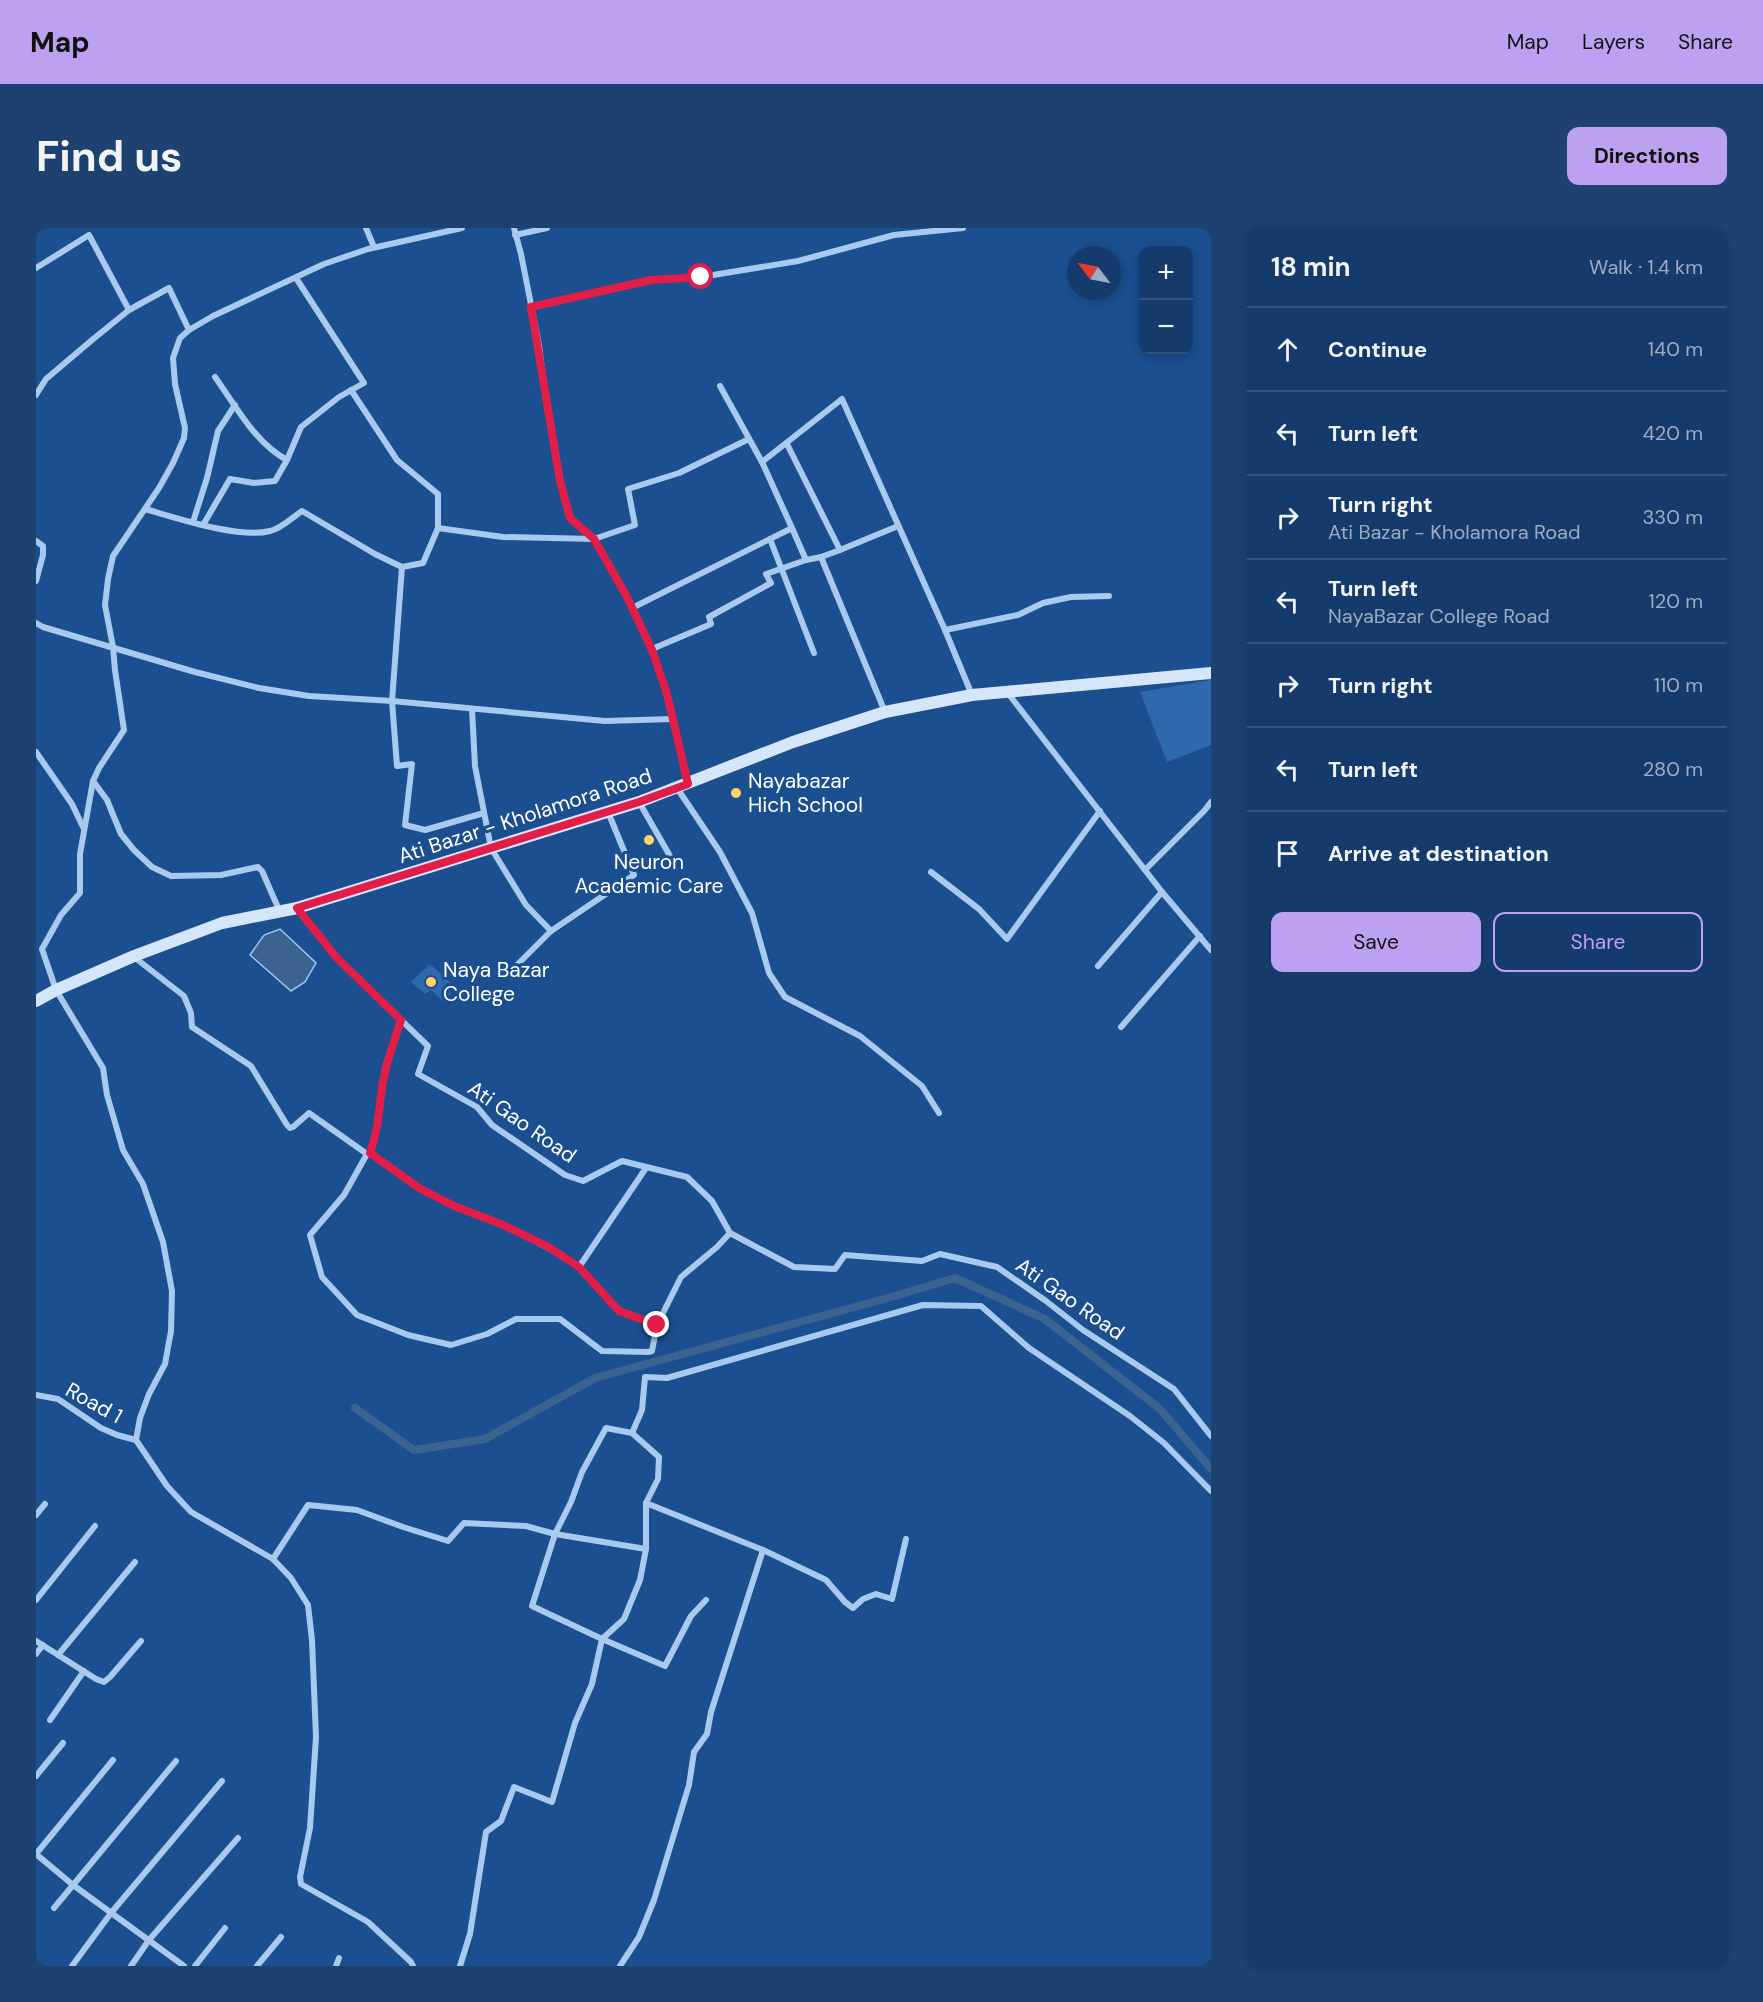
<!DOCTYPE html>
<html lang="en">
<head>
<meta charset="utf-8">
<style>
  :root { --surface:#143b6b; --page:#1d4271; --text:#f1f3f6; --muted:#9dadc1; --line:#33557e; --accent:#bca0f2 }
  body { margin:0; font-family:"DM Sans",sans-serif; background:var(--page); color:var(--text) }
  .controls { position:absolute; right:18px; top:18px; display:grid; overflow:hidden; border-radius:12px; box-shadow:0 3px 9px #0003 }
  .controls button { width:54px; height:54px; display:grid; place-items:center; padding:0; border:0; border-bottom:2px solid var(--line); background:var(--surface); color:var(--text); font:30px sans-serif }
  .compass { position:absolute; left:1031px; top:18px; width:54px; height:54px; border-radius:50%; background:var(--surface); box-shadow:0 3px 9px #0003; rotate:302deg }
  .stop { position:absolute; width:18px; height:18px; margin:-14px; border:4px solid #e11d48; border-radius:50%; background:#fff }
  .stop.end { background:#e11d48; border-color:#fff; box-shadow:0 2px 6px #0008 }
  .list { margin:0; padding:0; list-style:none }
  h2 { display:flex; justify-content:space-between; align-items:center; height:78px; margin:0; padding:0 24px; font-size:26px }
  h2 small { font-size:20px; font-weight:400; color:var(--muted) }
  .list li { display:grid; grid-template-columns:39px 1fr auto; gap:18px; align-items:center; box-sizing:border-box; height:84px; padding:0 24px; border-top:2px solid var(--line) }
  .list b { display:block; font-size:22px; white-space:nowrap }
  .list p { margin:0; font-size:20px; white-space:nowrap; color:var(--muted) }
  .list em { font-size:20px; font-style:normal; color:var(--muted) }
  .actions { display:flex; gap:12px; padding:18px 24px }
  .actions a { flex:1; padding:14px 0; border:2px solid var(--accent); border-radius:12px; text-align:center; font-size:21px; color:var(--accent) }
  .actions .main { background:var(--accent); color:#111 }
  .icon { flex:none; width:33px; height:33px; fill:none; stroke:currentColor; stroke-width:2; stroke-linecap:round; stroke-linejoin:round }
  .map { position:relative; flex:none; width:1175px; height:1738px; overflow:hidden; border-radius:12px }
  header { display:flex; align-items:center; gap:36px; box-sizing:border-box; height:84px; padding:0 30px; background:var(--accent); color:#111 }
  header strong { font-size:28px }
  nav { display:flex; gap:33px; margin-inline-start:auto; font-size:21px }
  .intro { display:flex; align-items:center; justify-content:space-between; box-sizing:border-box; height:144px; padding:0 36px }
  h1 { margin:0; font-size:42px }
  .button { padding:15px 27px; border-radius:12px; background:var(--accent); color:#111; font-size:21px; font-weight:700 }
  main { display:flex; gap:36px; padding:0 36px }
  aside { flex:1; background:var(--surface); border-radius:12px; box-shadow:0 3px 9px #0003 }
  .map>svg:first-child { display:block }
</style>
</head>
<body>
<header>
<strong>Map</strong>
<nav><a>Map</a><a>Layers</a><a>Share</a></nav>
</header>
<div class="intro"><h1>Find us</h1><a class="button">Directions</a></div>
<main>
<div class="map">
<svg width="1175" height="1738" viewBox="0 0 1175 1738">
  <rect width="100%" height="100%" fill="#1b4f8f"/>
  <g fill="#2e69ad">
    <path d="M1175,452V517L1131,534L1104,464Z"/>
    <path d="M394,736L414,754L415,765L407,773L395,762L389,766L375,754Z"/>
  </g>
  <path fill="#3c6290" stroke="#9cc4f0" stroke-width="1.5" d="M244,701L280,735L269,754L255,763L214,727L228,707Z"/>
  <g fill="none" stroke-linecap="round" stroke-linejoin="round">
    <path stroke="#3c6290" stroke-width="8" d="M319,1180L378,1222L449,1211L559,1150L859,1068L919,1050L1009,1091L1124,1181L1175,1241"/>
    <g stroke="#a9c9ee" stroke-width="6">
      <path d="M330,0L338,19"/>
      <path d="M478,0L485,26L503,117L510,173L524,253L534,290L558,311L591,369L616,421L631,466L651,555"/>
      <path d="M479,7L511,0"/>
      <path d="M0,40L53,7L93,82"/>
      <path d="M495,79L615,52L665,49L762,33L858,7L927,0"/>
      <path d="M179,149C200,178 219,215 251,232"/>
      <path d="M684,158L726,234L806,171L909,402L936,467"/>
      <path d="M315,162L361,232L402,266V300"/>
      <path d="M0,167L10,151L56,112L93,82L133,60L153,102"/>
      <path d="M751,216L804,322L785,329"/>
      <path d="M109,281C141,290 203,311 234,303C245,301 257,289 266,283L339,326L366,339L387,335L402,300L467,309L558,311L599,297L592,261L643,245L713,211"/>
      <path d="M157,294L171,250L182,203L199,177"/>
      <path d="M167,297L194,251L218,255L239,253L251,232L265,199L303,169L328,155L260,50"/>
      <path d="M756,300L770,332L785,329L849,484"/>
      <path d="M734,311L778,425"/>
      <path d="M0,313L7,318V327L0,353"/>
      <path d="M804,322L862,298"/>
      <path d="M366,339L356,473L361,538L376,536L369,597L389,602L448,585"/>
      <path d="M596,380L756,300L726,234"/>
      <path d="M0,395L7,399L159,444L223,460L273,468L356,473L569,493L637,491"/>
      <path d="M909,402L982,387L1007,375L1035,369L1073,368"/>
      <path d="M616,421L675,396L673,389L735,355L730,346L770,332"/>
      <path d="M971,464L1126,664L1175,722"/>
      <path d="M436,481L439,538L455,620L490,677L515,703"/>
      <path d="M0,524L36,576L47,599"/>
      <path d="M57,553L71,572L85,606L98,622L116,639L135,648L185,647L222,639L226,643L244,684"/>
      <path d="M641,560L684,624L716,685L733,745L749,769L824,808L886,858L903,885"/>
      <path d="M603,574L634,628"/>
      <path d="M1109,642L1168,583L1175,574"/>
      <path d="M895,644L943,681L971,711L1064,583"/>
      <path d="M261,681L300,729L392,818L382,846L441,879L456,897L529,947L547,953L586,933L651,949L676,973L694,1005L758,1039L799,1041L809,1027L886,1033L904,1026L961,1039L1010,1073L1047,1102L1138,1161L1175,1208"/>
      <path d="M98,729L148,768L155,785L156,799L215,838L251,897L254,900L257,899L273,885L331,926"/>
      <path d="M1062,738L1126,664"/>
      <path d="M476,742L515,703L598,647L572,584"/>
      <path d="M365,792C360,808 353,825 349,841C343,870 344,897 334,925L331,926L308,967L274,1007L286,1049L321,1087L372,1107L415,1117L451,1106L480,1091H524L566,1123L612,1124L616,1123L621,1097L645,1049L681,1019L694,1005"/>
      <path d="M1085,799L1164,708"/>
      <path d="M334,925L383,960L418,978L465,996L511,1019L543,1039L610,940"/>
      <path d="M543,1039L583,1083L621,1097"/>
      <path d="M0,1167L22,1171L65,1200L81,1207L100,1212"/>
      <path d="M596,1205L570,1200L546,1244L535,1274L519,1306L496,1378L566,1411L629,1438L655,1388L670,1372"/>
      <path d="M610,1275L622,1251L623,1229L596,1205L606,1182L609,1149L631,1150L887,1077L945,1078L993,1120L1094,1188L1128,1215L1175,1263"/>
      <path d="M0,1287L9,1276"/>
      <path d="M237,1331L272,1277L321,1282L367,1299L412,1313L428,1295L490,1298L519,1306L610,1321"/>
      <path d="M0,1372L59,1298"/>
      <path d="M0,1413L60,1451L68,1454L74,1449L105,1413"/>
      <path d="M0,1426L7,1417"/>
      <path d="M22,1427L99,1334"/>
      <path d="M14,1492L48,1443"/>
      <path d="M0,1548L27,1515"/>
      <path d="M0,1626L37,1657L148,1738"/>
      <path d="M0,1626L77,1532"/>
      <path d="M18,1680L140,1533"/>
      <path d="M36,1738L75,1685L186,1553"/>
      <path d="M95,1738L113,1712L202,1610"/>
      <path d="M159,1738L189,1700"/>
      <path d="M221,1738L245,1709"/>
      <path d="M300,1738L303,1730"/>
      <path d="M377,1738L375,1734L332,1694L265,1656L264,1649L274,1600L280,1509L276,1412L272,1377L255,1350L237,1331L155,1284L131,1258L100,1212L104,1190L113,1166L129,1136L135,1103L136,1063L127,1014L107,956L87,922L71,867L67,840L20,762L6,721L25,687L44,665V626L57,553L63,540L88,502L79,442L77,419L69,377L72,351L77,328L123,260L137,235L148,210L149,200L139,156L137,130L144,110L153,102L177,88L288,36L332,21L426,0"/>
      <path d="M424,1738L434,1706L450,1604L465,1593L478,1559L516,1574L539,1495L556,1456L566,1411L588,1391L604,1352L610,1321V1275L727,1322L790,1352L809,1374L817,1380L827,1371L840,1366L856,1371L870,1311"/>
      <path d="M584,1738L603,1709L618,1672L653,1557L658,1524L671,1506L675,1484L727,1322"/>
    </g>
    <path stroke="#d6e6fa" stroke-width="12" d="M0,773L20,762L98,728L186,695L261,680L603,574L757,514L849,484L936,467L1175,445"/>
  </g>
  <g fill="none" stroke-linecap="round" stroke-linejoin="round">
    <path stroke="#e11d48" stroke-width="8" d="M621,1097L583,1083L543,1039L511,1018L465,996L418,978L383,960L334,925C342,903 343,882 346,860C349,837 358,814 365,792L300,729L261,680L603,574L652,556L631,466L616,422L591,369L558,311L534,290L524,253L495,79L615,52L665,49"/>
  </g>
  <g fill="#ffd166" stroke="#1b4f8f" stroke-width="2">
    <circle cx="700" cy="565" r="6"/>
    <circle cx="613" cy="612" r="6"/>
    <circle cx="395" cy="754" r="6"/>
  </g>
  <g text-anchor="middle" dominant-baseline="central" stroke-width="6" stroke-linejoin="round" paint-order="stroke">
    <g font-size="21" fill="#fff" stroke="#1b4f8f" text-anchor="start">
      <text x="712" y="553">Nayabazar<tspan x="712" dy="24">Hich School</tspan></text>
      <text x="613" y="634" text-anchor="middle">Neuron<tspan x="613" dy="24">Academic Care</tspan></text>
      <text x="407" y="742">Naya Bazar<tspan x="407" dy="24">College</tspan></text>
    </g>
    <g font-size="21" fill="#fff" stroke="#1b4f8f">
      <text transform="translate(489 588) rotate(-18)">Ati Bazar - Kholamora Road</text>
      <text transform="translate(486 894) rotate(35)">Ati Gao Road</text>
      <text transform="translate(1034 1071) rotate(35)">Ati Gao Road</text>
      <text transform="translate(58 1175) rotate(29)">Road 1</text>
    </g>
  </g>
</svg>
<div class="controls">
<button>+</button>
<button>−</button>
</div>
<svg class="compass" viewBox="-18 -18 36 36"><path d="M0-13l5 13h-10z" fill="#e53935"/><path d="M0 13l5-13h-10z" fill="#9dadc1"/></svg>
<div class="stop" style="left:665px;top:49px"></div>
<div class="stop end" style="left:621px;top:1097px"></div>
</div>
<aside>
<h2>18 min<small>Walk · 1.4 km</small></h2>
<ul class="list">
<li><svg class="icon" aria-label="ahead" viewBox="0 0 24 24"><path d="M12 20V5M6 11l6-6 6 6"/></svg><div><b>Continue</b></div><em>140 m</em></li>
<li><svg class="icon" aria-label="left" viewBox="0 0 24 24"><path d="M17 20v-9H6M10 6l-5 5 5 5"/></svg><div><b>Turn left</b></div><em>420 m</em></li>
<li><svg class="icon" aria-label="right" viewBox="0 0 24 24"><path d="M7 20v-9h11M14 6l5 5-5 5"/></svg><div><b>Turn right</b><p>Ati Bazar - Kholamora Road</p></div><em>330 m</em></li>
<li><svg class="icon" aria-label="left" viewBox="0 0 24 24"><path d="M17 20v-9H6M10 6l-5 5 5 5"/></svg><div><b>Turn left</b><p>NayaBazar College Road</p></div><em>120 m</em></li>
<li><svg class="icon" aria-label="right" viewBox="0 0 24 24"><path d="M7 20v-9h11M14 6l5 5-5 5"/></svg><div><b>Turn right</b></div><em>110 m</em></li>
<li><svg class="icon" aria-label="left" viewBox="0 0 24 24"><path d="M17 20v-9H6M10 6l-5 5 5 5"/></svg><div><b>Turn left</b></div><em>280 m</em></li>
<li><svg class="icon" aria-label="arrive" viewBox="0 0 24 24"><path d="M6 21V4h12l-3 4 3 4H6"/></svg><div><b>Arrive at destination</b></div></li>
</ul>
<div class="actions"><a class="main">Save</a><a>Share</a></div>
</aside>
</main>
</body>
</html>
